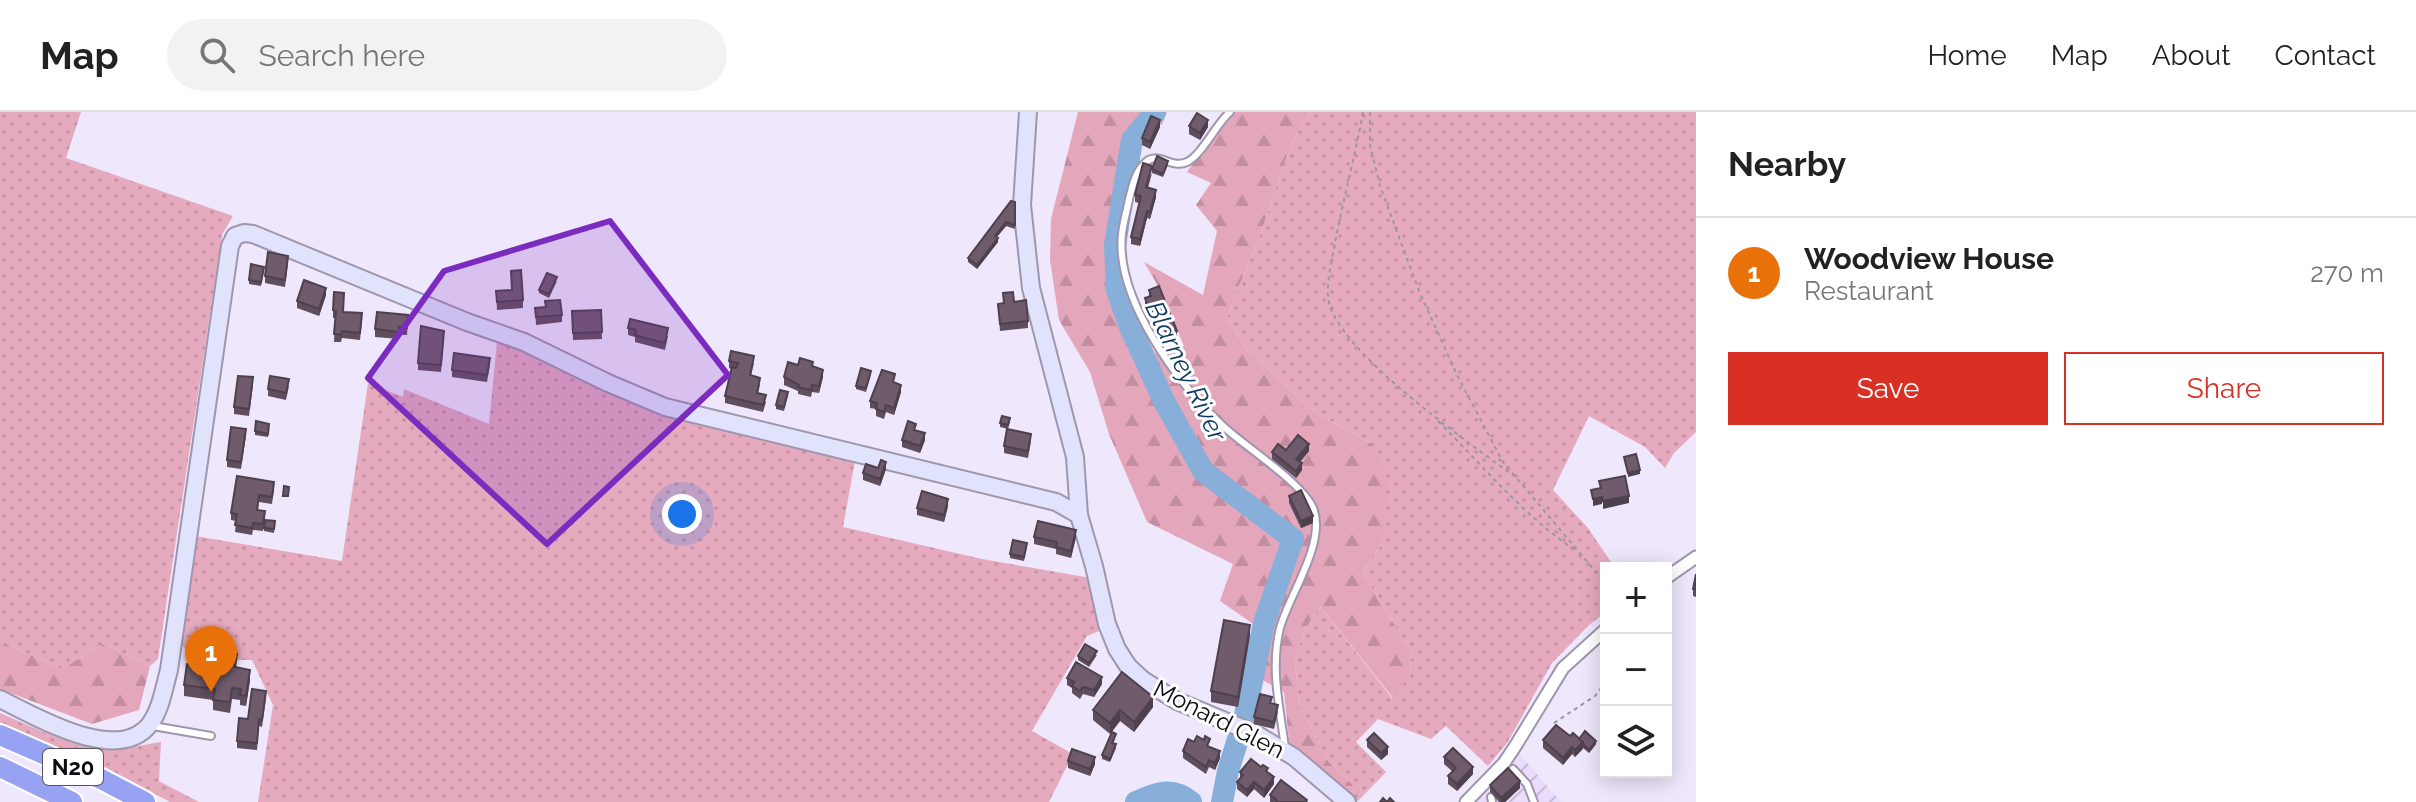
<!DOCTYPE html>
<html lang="en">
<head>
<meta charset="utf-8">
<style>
  :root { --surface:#fff; --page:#f2f2f2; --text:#222; --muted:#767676; --line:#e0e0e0; --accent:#d93025 }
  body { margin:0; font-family:Raleway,sans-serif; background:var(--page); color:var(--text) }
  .controls { position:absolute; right:24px; bottom:24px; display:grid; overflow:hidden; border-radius:0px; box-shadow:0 4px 20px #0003 }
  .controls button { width:72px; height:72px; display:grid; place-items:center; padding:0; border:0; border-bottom:2px solid var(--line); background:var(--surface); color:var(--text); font:40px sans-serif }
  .you { position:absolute; left:682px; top:402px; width:28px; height:28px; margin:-20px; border:6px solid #fff; border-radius:50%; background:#1a73e8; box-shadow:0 0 0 12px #1a73e833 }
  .badge { display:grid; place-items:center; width:52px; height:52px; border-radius:50%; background:var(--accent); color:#fff; font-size:26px; font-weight:700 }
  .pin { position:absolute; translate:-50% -66px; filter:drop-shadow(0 2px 4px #0008) }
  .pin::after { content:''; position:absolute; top:42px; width:28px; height:24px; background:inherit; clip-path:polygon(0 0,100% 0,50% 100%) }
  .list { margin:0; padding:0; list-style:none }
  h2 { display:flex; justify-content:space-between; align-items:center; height:104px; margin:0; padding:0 32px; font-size:34px }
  h2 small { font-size:26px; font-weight:400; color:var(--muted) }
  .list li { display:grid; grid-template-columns:52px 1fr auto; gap:24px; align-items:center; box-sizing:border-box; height:112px; padding:0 32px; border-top:2px solid var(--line) }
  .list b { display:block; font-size:30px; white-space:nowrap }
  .list p { margin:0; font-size:26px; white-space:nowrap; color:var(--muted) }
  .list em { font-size:26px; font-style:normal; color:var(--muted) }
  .actions { display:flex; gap:16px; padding:24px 32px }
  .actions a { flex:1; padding:18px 0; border:2px solid var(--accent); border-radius:0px; text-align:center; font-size:28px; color:var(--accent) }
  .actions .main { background:var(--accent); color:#fff }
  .icon { flex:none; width:44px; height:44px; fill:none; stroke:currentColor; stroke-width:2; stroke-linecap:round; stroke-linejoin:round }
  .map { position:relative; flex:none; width:1696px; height:690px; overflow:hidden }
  header { display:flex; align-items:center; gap:48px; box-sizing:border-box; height:112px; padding:0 40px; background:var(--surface); border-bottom:2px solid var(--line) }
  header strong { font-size:38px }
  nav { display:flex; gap:44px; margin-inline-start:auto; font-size:28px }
  .search { width:560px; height:72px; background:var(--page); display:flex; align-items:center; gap:20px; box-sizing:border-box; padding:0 28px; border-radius:44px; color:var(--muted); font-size:30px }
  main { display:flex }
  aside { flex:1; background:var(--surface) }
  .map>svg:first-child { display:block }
</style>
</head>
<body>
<header>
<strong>Map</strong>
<div class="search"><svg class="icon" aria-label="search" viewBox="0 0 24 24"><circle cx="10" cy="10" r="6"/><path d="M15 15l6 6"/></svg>Search here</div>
<nav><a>Home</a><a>Map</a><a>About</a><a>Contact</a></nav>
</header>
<main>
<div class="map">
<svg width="1696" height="690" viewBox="0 0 1696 690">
  <defs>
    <pattern id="industrial-furrows" width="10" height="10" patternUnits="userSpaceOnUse" patternTransform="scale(2)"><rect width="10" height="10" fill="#e9dcfc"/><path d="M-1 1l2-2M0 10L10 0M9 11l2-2" fill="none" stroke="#c7bbd7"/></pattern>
    <pattern id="green-dots" width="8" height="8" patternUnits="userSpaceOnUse" patternTransform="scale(2)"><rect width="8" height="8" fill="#e6aabe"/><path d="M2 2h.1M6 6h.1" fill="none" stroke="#c491a2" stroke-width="1.8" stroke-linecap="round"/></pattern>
    <pattern id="forest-firs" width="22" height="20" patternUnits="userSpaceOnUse" patternTransform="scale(2)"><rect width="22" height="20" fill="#e3a6bb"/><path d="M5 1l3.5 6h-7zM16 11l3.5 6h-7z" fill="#c28ea0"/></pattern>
  </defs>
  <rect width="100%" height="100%" fill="#efe7fb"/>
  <path fill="url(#industrial-furrows)" d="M1517,639L1561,690H1473Z"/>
  <g fill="url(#green-dots)">
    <path d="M0,0H81L66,46L233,104L222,123L158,547L150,554L104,532L61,557L0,529Z"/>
    <path d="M1310,0H1696V320L1674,341L1665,356L1645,335L1589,304L1553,378L1588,416L1615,456H1606V500L1589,513L1552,551L1507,631L1488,654L1446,614L1431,627L1378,607L1356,630L1386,660L1358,689L1351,684L1354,674L1328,649L1299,593L1295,550L1303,521L1320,494L1392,586L1409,564L1412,541L1362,460L1383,430L1377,335L1313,299L1247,238L1227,206C1237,176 1250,149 1261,120C1276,80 1285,36 1310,0Z"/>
    <path d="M498,220L608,271L855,349L843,415L982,447L1091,466L1099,519L1087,524L1032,619L1073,642L1049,690H258L273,593L252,548H206L173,529L195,424L342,449L368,271L403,285L404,277L489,312Z"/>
    <path d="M0,601C33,615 82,640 118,637C132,636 147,632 161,630L159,669L199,690H170L108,657L0,610Z"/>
  </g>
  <g fill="url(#forest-firs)">
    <path d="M1078,0H1167L1162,13L1150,9C1128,65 1110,119 1126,179C1131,200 1146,221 1155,241L1184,234L1161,179L1144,150L1203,183L1217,119L1196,93L1211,71L1187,60L1229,0H1310C1285,36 1276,80 1261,120C1250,149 1237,176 1227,206L1247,238L1313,299L1377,335L1387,365L1383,430L1362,460L1412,541L1409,564L1393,586L1320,494L1303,521L1295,550L1299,593L1328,649L1354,674L1351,686L1290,637L1284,580L1248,560L1256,514L1220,489L1233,452L1147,410L1109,322L1090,260L1059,208L1050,148L1051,107Z"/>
    <path d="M0,529L61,557L104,532L150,554L139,598L92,612L0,577Z"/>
  </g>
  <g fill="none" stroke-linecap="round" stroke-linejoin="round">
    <g stroke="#87afd9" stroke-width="22">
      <path d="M1155,0L1132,28L1115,133L1117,178L1130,215L1164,289L1203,359L1293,427L1264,511L1244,608L1228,659L1222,690"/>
      <path d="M1136,690C1156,681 1172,674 1191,690"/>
    </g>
    <g stroke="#9f96ad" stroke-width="10">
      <g id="lane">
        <path d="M1230,0C1216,12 1202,43 1187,50C1171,58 1156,36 1143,53C1134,63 1131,79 1128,92C1126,102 1123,112 1122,122C1115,187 1179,273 1224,315C1247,336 1302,371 1313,396C1327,430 1289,483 1280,516C1270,556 1280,596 1285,636"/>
        <path d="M153,614L211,624"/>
        <path d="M1513,657L1527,672L1534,690"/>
        <path d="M1491,685L1492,690"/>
      </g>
    </g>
    <g stroke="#9f96ad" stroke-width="15">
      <g id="street">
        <path d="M1666,466L1696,445"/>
        <path d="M1466,690L1504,651L1516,633L1563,556L1606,517"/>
      </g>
    </g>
    <g stroke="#9f96ad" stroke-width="20">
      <g id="secondary">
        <path d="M1028,0L1022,93L1031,176L1075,345L1079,403L1094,454L1107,512L1117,537L1128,554L1143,568L1177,589L1256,622L1294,645L1347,690"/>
        <path d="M0,587C35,604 118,654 150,612C161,597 164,576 169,558L230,134L235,124L244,121L253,122L467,210L524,230L608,271L665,295L1056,390L1079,403"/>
      </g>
    </g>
    <g stroke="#fff" stroke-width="24">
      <g id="highway">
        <path d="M0,623L101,667L145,690"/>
        <path d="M0,655L72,690"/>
      </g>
    </g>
    <g stroke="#9b95a4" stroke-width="2" stroke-dasharray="4 4" stroke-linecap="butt">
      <path d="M1363,0C1355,46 1342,91 1334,137C1331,152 1327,169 1328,185C1332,236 1472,333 1514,364"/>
      <path d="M1370,0V33L1380,74L1419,179L1457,263L1503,350L1606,472"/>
      <path d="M1438,309C1483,354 1523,403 1576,439"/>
      <path d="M1554,611L1595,584L1606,570"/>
    </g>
    <use href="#lane" stroke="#fff" stroke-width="6"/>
    <use href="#street" stroke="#fff" stroke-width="11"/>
    <use href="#secondary" stroke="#e0e3fb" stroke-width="16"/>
    <use href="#highway" stroke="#97a2f2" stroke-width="20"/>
  </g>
  <g fill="#5f4e5d">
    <path d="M1189,14L1208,15L1200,28L1189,22Z"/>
    <path d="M1160,15L1150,37L1142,33V26Z"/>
    <path d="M1168,53L1163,65L1152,61V57Z"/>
    <path d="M1152,61L1148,76L1156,85L1150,107L1147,106L1140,134L1131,132V125L1139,91L1135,90V83Z"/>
    <path d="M1015,90V117L1006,114L997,125L998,130L977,157L968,150V146Z"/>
    <path d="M288,151L285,175L265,171V164Z"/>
    <path d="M264,158L261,174L249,172V168Z"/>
    <path d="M557,169L549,186L539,181V178Z"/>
    <path d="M512,178L523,188V196L497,198L496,179Z"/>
    <path d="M1149,178L1177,226L1168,229L1156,199L1148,202L1145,193V186L1149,185Z"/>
    <path d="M1003,181L1014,190L1028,209V216L1000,219L998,192L1004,191Z"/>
    <path d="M326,183L319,204L297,196V189Z"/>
    <path d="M344,188L343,200L362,208L360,228L342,226L341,230H334L335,206H333V198Z"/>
    <path d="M535,196L562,203V210L536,213Z"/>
    <path d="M601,198L602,227L573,228L572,199Z"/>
    <path d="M408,210L407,223H399V227L375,225V217Z"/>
    <path d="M628,216L668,224L665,238L635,230V225L628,223Z"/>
    <path d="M444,226L441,260L418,258V251Z"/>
    <path d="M729,249L754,251L751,264L760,273L758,281L766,290L763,300L725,291V284L731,257L729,256Z"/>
    <path d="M490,253L487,270L452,265V258Z"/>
    <path d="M798,253L813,255L823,265L819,281L812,280L811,285L798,282V279L784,273V265Z"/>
    <path d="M871,262L866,280L856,277V274Z"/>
    <path d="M895,271L901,280L894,303L886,300L884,307L876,304V297L870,296V289Z"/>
    <path d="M253,273L249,304L234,302V295Z"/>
    <path d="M289,274L286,288L268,284V277Z"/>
    <path d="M788,283L784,299L776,297V293Z"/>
    <path d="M1010,309L1008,317L1000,315V311Z"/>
    <path d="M269,315L268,325L255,323V319Z"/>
    <path d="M246,324L241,357L227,355V348Z"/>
    <path d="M902,328H925L920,341L902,335Z"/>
    <path d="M1031,329L1028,346L1004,341V334Z"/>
    <path d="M1286,338L1309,339L1300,350L1302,358L1296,366L1272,347V340Z"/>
    <path d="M878,356L886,357L880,374L863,368V361Z"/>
    <path d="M237,364L274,377L272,392L259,390L258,398L265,406L263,419L253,418L252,423L235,420L236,409L231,408V401Z"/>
    <path d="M1289,384L1313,411L1301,416L1289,391Z"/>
    <path d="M948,394L944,410L917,403V396Z"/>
    <path d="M275,413L274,421L264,419V416Z"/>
    <path d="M1034,425H1076L1071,446L1056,442V437L1034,432Z"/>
    <path d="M1027,434L1024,449L1010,446V442Z"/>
    <path d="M1696,462V485L1693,484V477Z"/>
    <path d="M1250,523L1238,595L1211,590V579Z"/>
    <path d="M1097,543L1089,555L1078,548V544Z"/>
    <path d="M204,554L237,556L250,568L246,594L240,593V588L232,587L230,601L213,598V588L184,584V573Z"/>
    <path d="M1067,566L1102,572L1094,585L1083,582L1080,587L1072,581V576L1067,573Z"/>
    <path d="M266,586L262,615L259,614L257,638L237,636V629L248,607Z"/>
    <path d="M1272,592L1278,600L1274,617L1254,612V605Z"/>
    <path d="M1153,595L1134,620L1120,609L1110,622L1093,608V598Z"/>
    <path d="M1570,624L1596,632L1589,641L1583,636L1575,645L1572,642L1563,653L1543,636V628Z"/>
    <path d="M1116,626L1113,631L1116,636L1110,650L1102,647V643Z"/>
    <path d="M1367,628L1388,642L1381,648L1367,635Z"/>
    <path d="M1210,634L1209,635L1220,646L1215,658L1209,655L1206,662L1183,646V639Z"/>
    <path d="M1444,645L1473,662L1457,679L1448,672V664L1453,660L1444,652Z"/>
    <path d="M1068,649L1095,652L1090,664L1068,656Z"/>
    <path d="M1240,660H1268L1274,672L1264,686L1254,677L1247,685L1237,677V670L1240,667Z"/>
    <path d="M1490,673L1520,676L1505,690H1499L1490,680Z"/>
    <path d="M1270,683L1307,690H1270Z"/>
  </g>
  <g fill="#4e404c">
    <path d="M1160,8V15L1150,37V30Z"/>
    <path d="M1208,8V15L1200,28V21Z"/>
    <path d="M1156,78V85L1150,107V100Z"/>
    <path d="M1147,99V106L1140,134V127Z"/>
    <path d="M1006,110V114L995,127V124Z"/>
    <path d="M998,126V130L977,157V153Z"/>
    <path d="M326,176V183L319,204V197Z"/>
    <path d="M1156,192V199L1148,202V195Z"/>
    <path d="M1177,219V226L1168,229V222Z"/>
    <path d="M823,258V265L819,281V274Z"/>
    <path d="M901,273V280L894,303V296Z"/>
    <path d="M925,321V328L920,341V334Z"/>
    <path d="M1309,332V339L1296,354V347Z"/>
    <path d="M886,350V357L880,374V367Z"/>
    <path d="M1302,351V358L1296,366V359Z"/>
    <path d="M1640,358V362L1628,365V361Z"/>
    <path d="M1629,384V391L1603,397V389Z"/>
    <path d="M1602,385V392L1593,394V387Z"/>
    <path d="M948,387V394L944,410V403Z"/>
    <path d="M1313,404V411L1301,416V409Z"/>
    <path d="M1076,418V425L1071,446V439Z"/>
    <path d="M1250,513V523L1238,595V585Z"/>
    <path d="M250,558V568L246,594V584Z"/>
    <path d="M1102,565V572L1094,585V578Z"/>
    <path d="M1153,585V595L1134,620V610Z"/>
    <path d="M1120,598V609L1110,622V611Z"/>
    <path d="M1596,629V632L1589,641V638Z"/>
    <path d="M1583,630V637L1575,645V638Z"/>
    <path d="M1388,635V642L1381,648V641Z"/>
    <path d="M1572,635V642L1563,653V646Z"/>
    <path d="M1220,639V646L1215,658V651Z"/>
    <path d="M1095,645V652L1090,664V657Z"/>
    <path d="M1473,655V662L1457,679V672Z"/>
    <path d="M1274,665V672L1264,686V678Z"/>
    <path d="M1520,669V676L1505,690H1501V686Z"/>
    <path d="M1254,670V677L1247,685V678Z"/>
  </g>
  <g fill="#6f5b6c" stroke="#4e404c" stroke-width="2">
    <path d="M1197,1L1208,8L1200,21L1189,14Z"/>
    <path d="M1151,4L1160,8L1150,30L1142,26Z"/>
    <path d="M1157,44L1168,49L1163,62L1152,57Z"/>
    <path d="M1143,51L1152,54L1146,75L1156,78L1150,100L1147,99L1140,127L1131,125L1141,84L1135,83Z"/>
    <path d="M1011,89L1015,90V113L1006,110L995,124L998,126L977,153L968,146Z"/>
    <path d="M268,140L288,144L285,168L265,164Z"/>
    <path d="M251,152L264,155L261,170L249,168Z"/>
    <path d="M521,158L523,188L497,190L496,179L512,178L511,159Z"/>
    <path d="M547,161L557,165L549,182L539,178Z"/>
    <path d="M304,168L326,176L319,197L297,189Z"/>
    <path d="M1159,174L1177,219L1168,222L1156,192L1148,195L1145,186L1151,184L1149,178Z"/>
    <path d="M334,180L344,181L343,200L362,201L360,221L342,219L341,223L334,222L336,199L333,198Z"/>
    <path d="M1013,180L1014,190L1026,188L1028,209L1000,212L998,192L1004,191L1003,181Z"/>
    <path d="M560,188L562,203L536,205L535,196L546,195L545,189Z"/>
    <path d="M601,198L602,220L573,221L572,199Z"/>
    <path d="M377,200L408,203L407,216L399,215V220L375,217Z"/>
    <path d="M630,207L668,216L665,231L635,223L636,218L628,216Z"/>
    <path d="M421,214L444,219L441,253L418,251Z"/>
    <path d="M731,239L754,244L750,263L760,266L757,281L766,283L763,293L725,284L732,255L736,256L738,251L729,249Z"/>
    <path d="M454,241L490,246L487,263L452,258Z"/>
    <path d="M800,246L813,250L812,254L823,258L819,274L812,273L811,278L798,275L799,273L784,265L788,250L798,253Z"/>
    <path d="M861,256L871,259L866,276L856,274Z"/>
    <path d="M882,258L895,262L893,270L901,273L894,296L886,293L884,300L876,297L877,291L870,289Z"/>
    <path d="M238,264L253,265L249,297L234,295Z"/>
    <path d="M270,264L289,267L286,281L268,277Z"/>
    <path d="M780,278L788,280L784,295L776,293Z"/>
    <path d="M1002,304L1010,306L1008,313L1000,311Z"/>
    <path d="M256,309L269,312L268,322L255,319Z"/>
    <path d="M908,309L916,312L914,318L925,321L920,334L902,328Z"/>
    <path d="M231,315L246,317L241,350L227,348Z"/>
    <path d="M1007,317L1031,322L1028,339L1004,334Z"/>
    <path d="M1298,323L1309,332L1296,347L1302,351L1296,359L1272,340L1278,332L1286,338Z"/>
    <path d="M1636,342L1640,358L1628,361L1624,345Z"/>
    <path d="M881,348L886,350L880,367L863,361L866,352L878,356Z"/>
    <path d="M237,364L274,370L272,385L259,383L257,398L265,399L263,412L253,411L252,416L235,413L237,402L231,401Z"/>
    <path d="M1625,364L1629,384L1603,389L1602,385L1593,387L1591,378L1601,376L1599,369Z"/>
    <path d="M284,374L289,375L288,384H283Z"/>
    <path d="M1301,378L1313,404L1301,409L1289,384Z"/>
    <path d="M922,379L948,387L944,403L917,396Z"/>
    <path d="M265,408L275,409L274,417L264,416Z"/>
    <path d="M1038,409L1076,418L1071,439L1056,435L1057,430L1034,425Z"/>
    <path d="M1013,428L1027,431L1024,445L1010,442Z"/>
    <path d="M1696,462V478L1693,477Z"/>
    <path d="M1224,508L1250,513L1238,585L1211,579Z"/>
    <path d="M1085,532L1097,539L1089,551L1078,544Z"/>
    <path d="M206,538L237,542L235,555L250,558L246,584L240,583L241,577L232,576L230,590L213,588L215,577L184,573L187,552L204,554Z"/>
    <path d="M1076,550L1102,565L1094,578L1083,575L1080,579L1072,574L1074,570L1067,566Z"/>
    <path d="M1122,560L1153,585L1134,610L1120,598L1110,611L1093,598Z"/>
    <path d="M252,577L266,579L262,608L259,607L257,631L237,629L239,606L248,607Z"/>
    <path d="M1260,582L1272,585L1270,591L1278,593L1274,610L1254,605Z"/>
    <path d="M1556,613L1570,624L1573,621L1583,630L1575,638L1572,635L1563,646L1543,628Z"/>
    <path d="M1585,619L1596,629L1589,638L1583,632V630L1579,627Z"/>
    <path d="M1112,620L1116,622L1112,631L1116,632L1110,647L1102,643Z"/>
    <path d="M1374,621L1388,635L1381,641L1367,628Z"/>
    <path d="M1197,624L1204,628L1205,624L1210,627L1207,634L1220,639L1215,651L1209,648L1206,655L1183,639L1188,627L1194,630Z"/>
    <path d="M1453,636L1473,655L1457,672L1448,664L1456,656L1444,645Z"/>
    <path d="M1072,637L1095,645L1090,657L1068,649Z"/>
    <path d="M1251,647L1261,655L1263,653L1268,656L1266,659L1274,665L1264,678L1254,670L1247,678L1237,670L1243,663L1240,660Z"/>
    <path d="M1508,656L1520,669L1501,686L1490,673Z"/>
    <path d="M1281,668L1307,688L1306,690H1276L1277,688L1270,683Z"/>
    <path d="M1383,686L1387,690L1390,686L1394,690H1380Z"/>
  </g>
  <path fill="#7b2cbf" fill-opacity="0.2" stroke="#7b2cbf" stroke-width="6" stroke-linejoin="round" d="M610,109L728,263L547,432L368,266L444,159Z"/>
  <g text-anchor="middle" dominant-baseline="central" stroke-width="6" stroke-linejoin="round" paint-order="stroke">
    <rect fill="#fff" stroke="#56545a" stroke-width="2" x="43" y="637" width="60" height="36" rx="6"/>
    <g font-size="22" font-weight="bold" fill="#0e0b13">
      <text x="73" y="655">N20</text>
    </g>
    <g font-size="24" fill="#0e0b13" stroke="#fff">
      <text transform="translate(1219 607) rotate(27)">Monard Glen</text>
    </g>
    <g font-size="26" font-style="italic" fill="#0f3b63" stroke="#fff">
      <text transform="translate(1186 259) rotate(64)">Blarney River</text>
    </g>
  </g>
</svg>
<div class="controls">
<button>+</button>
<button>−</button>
<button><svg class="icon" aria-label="layers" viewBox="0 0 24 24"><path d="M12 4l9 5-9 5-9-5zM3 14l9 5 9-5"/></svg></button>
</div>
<div class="you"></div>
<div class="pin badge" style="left:211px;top:580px;background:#e8710a">1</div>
</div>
<aside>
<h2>Nearby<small></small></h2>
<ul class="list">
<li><span class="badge" style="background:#e8710a">1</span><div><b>Woodview House</b><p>Restaurant</p></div><em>270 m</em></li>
</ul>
<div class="actions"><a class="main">Save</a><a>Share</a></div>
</aside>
</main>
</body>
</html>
